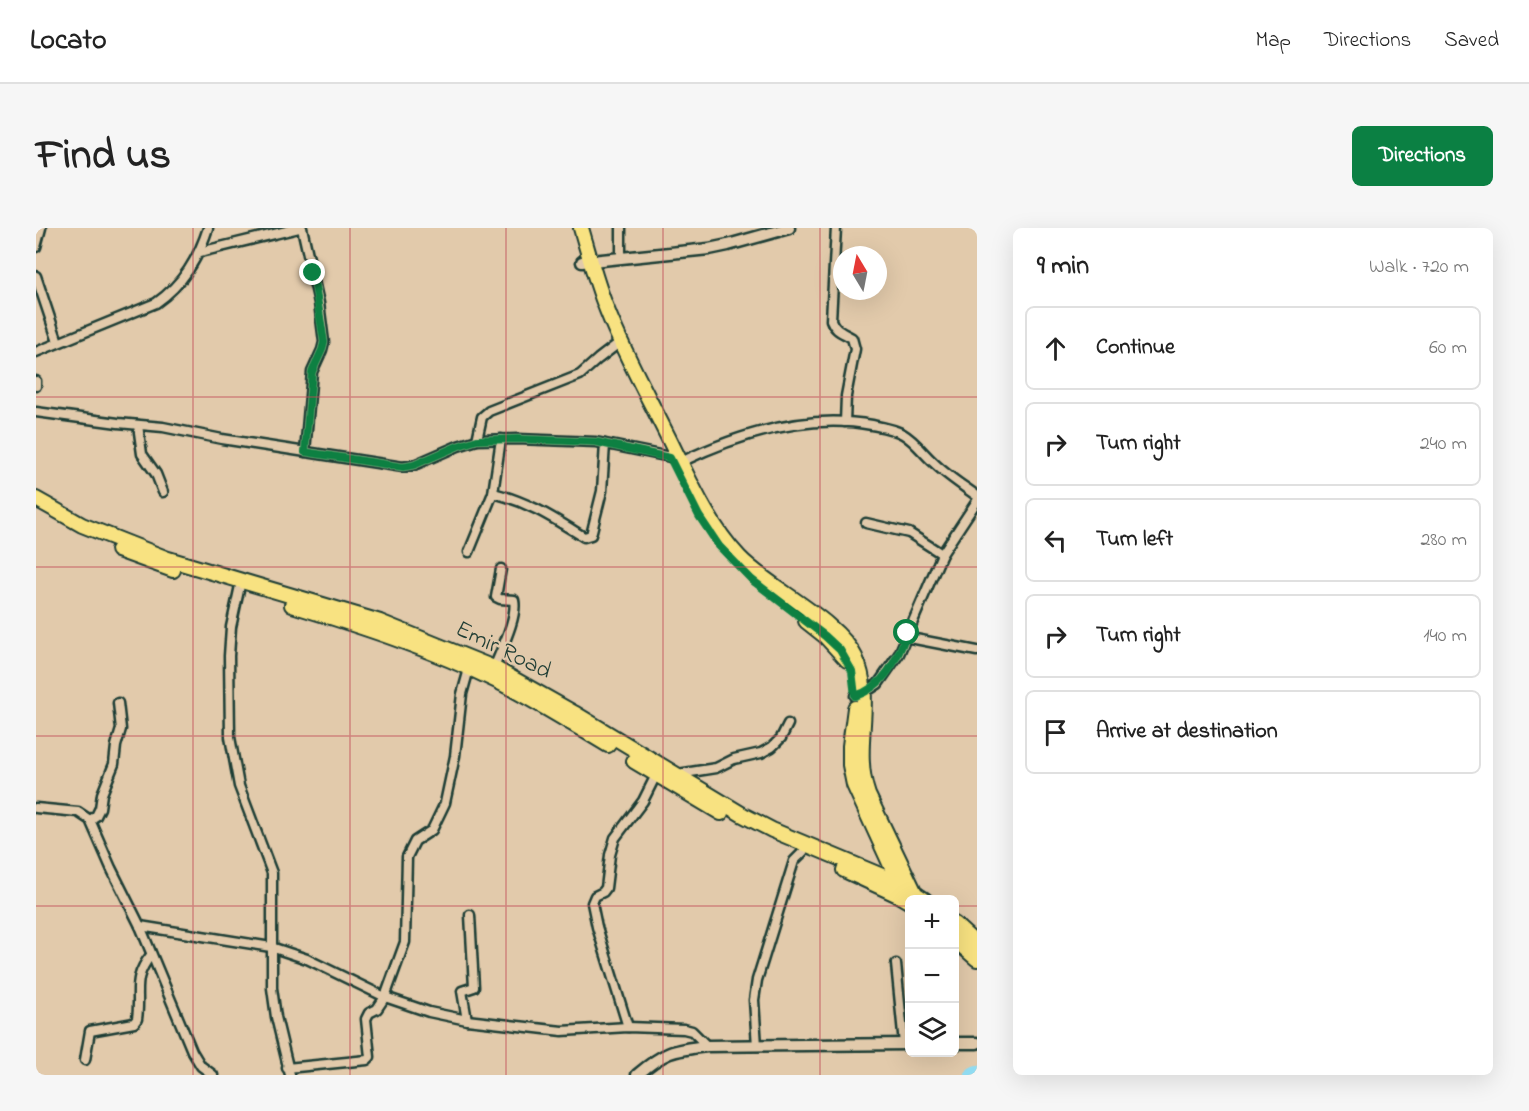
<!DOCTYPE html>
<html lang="en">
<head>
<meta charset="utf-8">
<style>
  :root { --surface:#fff; --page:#f6f6f6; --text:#222; --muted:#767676; --line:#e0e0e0; --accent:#0b8043 }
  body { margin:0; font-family:"Indie Flower",sans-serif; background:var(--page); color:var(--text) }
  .controls { position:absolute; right:18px; bottom:18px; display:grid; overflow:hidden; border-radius:9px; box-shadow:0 6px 24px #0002 }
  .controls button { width:54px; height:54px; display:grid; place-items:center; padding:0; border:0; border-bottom:2px solid var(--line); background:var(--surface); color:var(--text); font:30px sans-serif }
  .compass { position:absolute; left:797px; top:18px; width:54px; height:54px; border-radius:50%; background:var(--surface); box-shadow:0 6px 24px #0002; rotate:350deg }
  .stop { position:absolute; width:18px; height:18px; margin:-14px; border:4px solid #0b8043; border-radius:50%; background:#fff }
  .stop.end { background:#0b8043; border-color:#fff; box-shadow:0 2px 6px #0008 }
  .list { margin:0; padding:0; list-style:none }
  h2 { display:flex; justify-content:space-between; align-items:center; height:78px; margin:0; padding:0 24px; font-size:26px }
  h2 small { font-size:20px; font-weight:400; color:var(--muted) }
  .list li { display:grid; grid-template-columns:39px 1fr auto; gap:18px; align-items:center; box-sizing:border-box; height:84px; margin:0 12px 12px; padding:0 12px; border:2px solid var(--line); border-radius:9px }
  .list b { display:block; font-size:22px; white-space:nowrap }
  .list em { font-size:20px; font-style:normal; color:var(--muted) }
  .icon { flex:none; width:33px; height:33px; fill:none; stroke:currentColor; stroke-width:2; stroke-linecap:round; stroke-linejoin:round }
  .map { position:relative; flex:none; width:941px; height:847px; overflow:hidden; border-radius:9px }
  header { display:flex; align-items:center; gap:36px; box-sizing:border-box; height:84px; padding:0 30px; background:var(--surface); border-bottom:2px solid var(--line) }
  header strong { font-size:28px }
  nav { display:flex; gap:33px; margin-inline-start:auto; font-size:21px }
  .intro { display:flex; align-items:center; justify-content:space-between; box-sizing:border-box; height:144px; padding:0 36px }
  h1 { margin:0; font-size:42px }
  .button { padding:15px 27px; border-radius:9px; background:var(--accent); color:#fff; font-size:21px; font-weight:700 }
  main { display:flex; gap:36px; padding:0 36px }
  aside { flex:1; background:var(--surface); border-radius:9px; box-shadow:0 6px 24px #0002 }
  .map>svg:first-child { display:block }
</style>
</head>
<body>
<header>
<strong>Locato</strong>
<nav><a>Map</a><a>Directions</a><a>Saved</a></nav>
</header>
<div class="intro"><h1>Find us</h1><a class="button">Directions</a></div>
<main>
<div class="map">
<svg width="941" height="847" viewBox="0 0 941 847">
  <rect width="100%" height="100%" fill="#e2caab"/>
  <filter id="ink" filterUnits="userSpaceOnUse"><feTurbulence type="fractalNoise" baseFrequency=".0167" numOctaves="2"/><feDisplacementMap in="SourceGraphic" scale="12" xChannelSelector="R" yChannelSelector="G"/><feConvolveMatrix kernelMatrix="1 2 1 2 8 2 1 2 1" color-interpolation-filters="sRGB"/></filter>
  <g filter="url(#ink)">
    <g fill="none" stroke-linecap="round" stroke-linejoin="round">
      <path stroke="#91dcf2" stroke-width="16" d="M937,847L941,845"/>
      <g stroke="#1f3d34" stroke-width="13">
        <g id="minor">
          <path d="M266,0L283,75L288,114L286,122L276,144L269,224"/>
          <path d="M800,0L795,92C799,103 806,104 816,110L819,121L810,168L809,194"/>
          <path d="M0,19L5,0"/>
          <path d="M164,24L263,0"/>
          <path d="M585,29V0"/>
          <path d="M0,48L22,114"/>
          <path d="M0,124L120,75C147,56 162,31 172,0"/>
          <path d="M0,153V158"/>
          <path d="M0,184L82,195L127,199L186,211L367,239L378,237L422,218L441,212L481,211L560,214L634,229"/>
          <path d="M102,197L106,226L120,246L127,264"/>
          <path d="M441,212L446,189L453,183L544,147L562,131L579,118"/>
          <path d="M645,234C703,206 771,185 836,197C846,199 858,201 867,206C879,213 887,225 897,234C910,247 926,257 941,268"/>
          <path d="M457,265C493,274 517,290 548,309L555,307L566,263L569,216"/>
          <path d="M830,295L873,305L906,326"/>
          <path d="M433,324L457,265L465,211"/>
          <path d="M205,353L195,399L193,428L194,509L203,558L236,645V760L240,789L254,847"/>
          <path d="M869,409L941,423"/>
          <path d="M458,440C464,424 482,389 478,372L464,371L460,369L465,341"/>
          <path d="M819,468L828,465L842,456L863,426L906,326L941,273"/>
          <path d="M642,546L680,540L698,531L725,525L736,519L745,510L752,496"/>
          <path d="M0,580L42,584L54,592L75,640L104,698L156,823L165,838L177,847"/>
          <path d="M54,592L60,588L64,580L66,566L78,536L80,518L85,501L82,475"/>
          <path d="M104,698L235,719L271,731L349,769L393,784L431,792L526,803L592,799L648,801L656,803L671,818"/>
          <path d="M860,736L868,816"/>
          <path d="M431,792L426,763L438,759L434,687"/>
          <path d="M592,799L561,699L556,675L559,668L567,664L570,660L574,627L579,610L607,573L620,547"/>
          <path d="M721,818L718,772L721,752L758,633L767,624"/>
          <path d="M49,832L54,803L98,795L101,791C105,764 95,752 115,727"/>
          <path d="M251,840L331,832L334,829L330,791L333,785L341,781L349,769L369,714L371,629L379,613L396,602L409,575L419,528L426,466L433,441"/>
        </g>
      </g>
      <g stroke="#1f3d34" stroke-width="15">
        <g id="tertiary">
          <path d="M546,34L673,21L692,17L753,0"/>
          <path d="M918,815H941"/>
          <path d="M601,847C628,824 636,822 671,818L874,816"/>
        </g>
      </g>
      <g stroke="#1f3d34" stroke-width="18">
        <g id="primary">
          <path d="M545,0C553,27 560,55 571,82C589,128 614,172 636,217C655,256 673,297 703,329C732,360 802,392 819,429C840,474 815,518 832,567L878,663L877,669"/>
          <path d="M770,393L789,408L811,432"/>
          <path d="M819,480L814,518V537L818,557L863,655L862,663"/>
        </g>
      </g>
      <g stroke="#1f3d34" stroke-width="18">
        <g id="trunk">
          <path d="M0,271L46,297L132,331L344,394L458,440L538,485L707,587L736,602L863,655L889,672"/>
          <path d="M82,322L137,342"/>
          <path d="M256,377C325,398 396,421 461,453C499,472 535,495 572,517"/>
          <path d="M598,533L685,585"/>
          <path d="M808,642L862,667L874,674"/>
          <path d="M918,696L941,717"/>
          <path d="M918,711L941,731"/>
        </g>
      </g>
      <use href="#minor" stroke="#e2caab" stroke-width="8"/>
      <use href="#tertiary" stroke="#e2caab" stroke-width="10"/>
      <use href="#primary" stroke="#f8e281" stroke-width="14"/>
      <use href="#trunk" stroke="#f8e281" stroke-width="14"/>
    </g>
  </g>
  <g fill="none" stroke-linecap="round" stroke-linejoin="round" filter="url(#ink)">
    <path stroke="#0b8043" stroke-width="8" d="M277,45L288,114L286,122L276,144L269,224L367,239L378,237L422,218L441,212L481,211L560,214L634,230L663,288L683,318L716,352L789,408L804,422L816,443L819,468C848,459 861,432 871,405"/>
  </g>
  <path fill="none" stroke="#bf4857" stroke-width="1.5" stroke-opacity="0.55" d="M157,0V847M314,0V847M470,0V847M627,0V847M784,0V847M0,169H941M0,339H941M0,508H941M0,678H874M918,678H941"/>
  <g text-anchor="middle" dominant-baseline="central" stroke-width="4.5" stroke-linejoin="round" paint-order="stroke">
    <g font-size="24" fill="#1f3d34" stroke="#e2caab">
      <text transform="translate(467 423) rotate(26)">Emir Road</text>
    </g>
  </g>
</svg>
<div class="controls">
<button>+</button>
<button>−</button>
<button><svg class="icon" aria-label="layers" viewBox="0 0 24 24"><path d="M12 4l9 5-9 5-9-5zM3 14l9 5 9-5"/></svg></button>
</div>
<svg class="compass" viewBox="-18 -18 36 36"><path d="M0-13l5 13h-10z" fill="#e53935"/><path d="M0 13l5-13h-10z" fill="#767676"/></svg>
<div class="stop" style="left:871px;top:405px"></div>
<div class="stop end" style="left:277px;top:45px"></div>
</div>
<aside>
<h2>9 min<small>Walk · 720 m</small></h2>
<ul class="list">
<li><svg class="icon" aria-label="ahead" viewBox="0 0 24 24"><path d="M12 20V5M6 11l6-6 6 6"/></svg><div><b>Continue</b></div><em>60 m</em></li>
<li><svg class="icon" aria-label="right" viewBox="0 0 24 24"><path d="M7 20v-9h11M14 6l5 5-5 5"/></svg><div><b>Turn right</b></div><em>240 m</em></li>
<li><svg class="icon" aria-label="left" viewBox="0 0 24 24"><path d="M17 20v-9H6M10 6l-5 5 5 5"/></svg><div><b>Turn left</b></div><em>280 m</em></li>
<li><svg class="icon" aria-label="right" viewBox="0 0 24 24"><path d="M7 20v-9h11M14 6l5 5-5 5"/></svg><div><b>Turn right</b></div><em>140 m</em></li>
<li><svg class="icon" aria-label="arrive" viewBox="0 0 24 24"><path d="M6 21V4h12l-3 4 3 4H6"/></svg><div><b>Arrive at destination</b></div></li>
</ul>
</aside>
</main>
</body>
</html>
